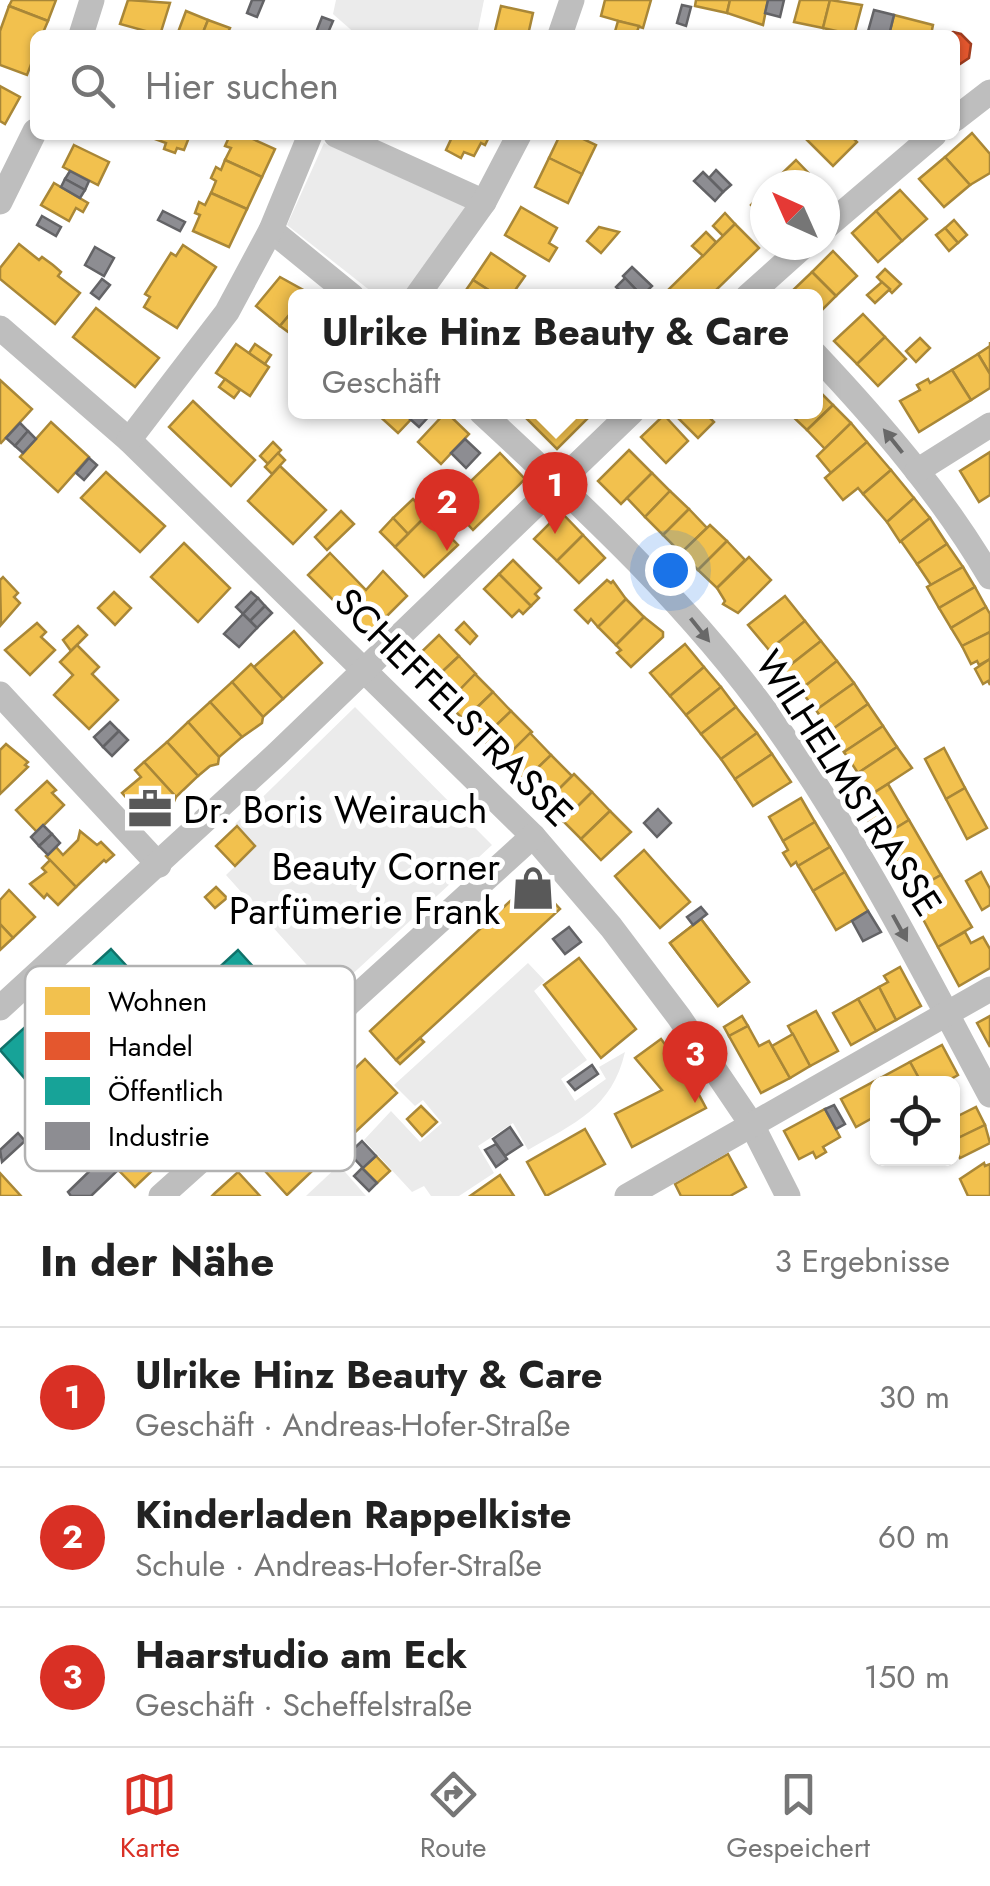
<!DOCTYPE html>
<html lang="de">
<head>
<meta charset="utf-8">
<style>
  :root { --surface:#fff; --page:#f6f6f6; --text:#222; --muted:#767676; --line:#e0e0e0; --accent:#d93025 }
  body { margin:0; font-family:Jost,sans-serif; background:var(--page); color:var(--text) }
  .controls { position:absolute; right:30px; bottom:30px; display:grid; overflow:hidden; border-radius:15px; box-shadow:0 2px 8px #0004 }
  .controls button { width:90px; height:90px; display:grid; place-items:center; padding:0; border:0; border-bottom:2px solid var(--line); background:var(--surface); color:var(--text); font:50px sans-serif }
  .compass { position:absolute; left:750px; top:170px; width:90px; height:90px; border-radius:50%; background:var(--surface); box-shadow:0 2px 8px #0004; rotate:315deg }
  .you { position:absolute; left:670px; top:570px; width:35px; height:35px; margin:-25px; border:8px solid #fff; border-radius:50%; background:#1a73e8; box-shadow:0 0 0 15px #1a73e833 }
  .badge { display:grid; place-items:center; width:65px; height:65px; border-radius:50%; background:var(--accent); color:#fff; font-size:32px; font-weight:700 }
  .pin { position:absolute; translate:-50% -82px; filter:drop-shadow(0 2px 5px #0008) }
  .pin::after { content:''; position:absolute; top:52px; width:35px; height:30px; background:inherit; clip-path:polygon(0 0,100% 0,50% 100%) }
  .popup { position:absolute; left:288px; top:289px; width:535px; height:130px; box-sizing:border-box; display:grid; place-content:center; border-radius:15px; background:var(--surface); filter:drop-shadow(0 2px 8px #0005); font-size:32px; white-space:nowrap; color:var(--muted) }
  .popup b { font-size:38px; color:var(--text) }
  .popup::after { content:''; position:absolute; left:50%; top:100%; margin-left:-20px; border:20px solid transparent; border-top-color:var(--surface) }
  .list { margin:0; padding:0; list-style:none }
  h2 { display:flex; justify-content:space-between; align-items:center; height:130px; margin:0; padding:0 40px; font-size:42px }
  h2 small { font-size:32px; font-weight:400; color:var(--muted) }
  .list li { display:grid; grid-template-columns:65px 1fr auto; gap:30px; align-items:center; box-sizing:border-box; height:140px; padding:0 40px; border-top:2px solid var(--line) }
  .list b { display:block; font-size:38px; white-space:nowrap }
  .list p { margin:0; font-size:32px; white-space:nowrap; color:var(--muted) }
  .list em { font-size:32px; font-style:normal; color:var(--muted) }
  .icon { flex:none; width:55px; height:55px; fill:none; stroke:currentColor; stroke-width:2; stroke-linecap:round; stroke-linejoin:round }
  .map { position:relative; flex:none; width:990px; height:1196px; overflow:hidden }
  .search { position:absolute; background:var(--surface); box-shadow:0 2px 8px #0004; left:30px; right:30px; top:30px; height:110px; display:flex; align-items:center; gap:25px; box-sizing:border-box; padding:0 35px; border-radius:15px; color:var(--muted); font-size:38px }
  .sheet { height:550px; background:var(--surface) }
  nav { display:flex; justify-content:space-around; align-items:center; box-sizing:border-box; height:140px; border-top:2px solid var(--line); background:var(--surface); font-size:28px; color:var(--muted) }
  nav a { display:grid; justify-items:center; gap:5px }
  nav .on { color:var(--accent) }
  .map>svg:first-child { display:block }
</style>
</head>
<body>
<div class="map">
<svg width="990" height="1196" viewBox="0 0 990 1196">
  <rect width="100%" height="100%" fill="#fff"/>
  <g fill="#ebebeb">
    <path d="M336,0H484L477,35H357L333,14Z"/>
    <path d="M324,143L470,209L405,296H377L287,225Z"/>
    <path d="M355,707L492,845L332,993L226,875L256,846L235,824Z"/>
    <path d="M528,963L545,981L534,991L587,1060L561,1079L575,1101L606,1079L599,1067L625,1052C612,1108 575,1123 528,1150L513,1123L478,1146L494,1173L459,1196H431L424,1186L412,1192L364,1140L391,1111L420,1142L442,1123L423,1100L415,1106L394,1085Z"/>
    <path d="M339,1165L366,1196H306Z"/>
  </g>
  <g fill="#f2c14e" stroke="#a98737" stroke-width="2.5">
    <path d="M12,0H56L48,21L9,6Z"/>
    <path d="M128,0L170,3L160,35L120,24Z"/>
    <path d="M605,0H651L643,28L601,16Z"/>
    <path d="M696,0H730L727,13L695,6Z"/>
    <path d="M730,0H768L763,25L727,13Z"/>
    <path d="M800,0H830L823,28L794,22Z"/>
    <path d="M830,0L862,5L854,35L823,28Z"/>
    <path d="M9,6L48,21L42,35H35V54L27,75L0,65V31Z"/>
    <path d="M501,6L533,13L528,35H494Z"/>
    <path d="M186,11L208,20L202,35H177Z"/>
    <path d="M894,15L933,25L931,35H889Z"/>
    <path d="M208,20L230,28L227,35H202Z"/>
    <path d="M618,21L639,26L636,35H614Z"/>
    <path d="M0,86L20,97L5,124L0,121Z"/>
    <path d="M972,133L990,154V173L970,185L945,157Z"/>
    <path d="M157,135H190L184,150L177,148L175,153L164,149L166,143L155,139Z"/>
    <path d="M230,135H244L275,149L262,177L225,160L231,148L225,146Z"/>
    <path d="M453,135H490L485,145L481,143L474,156L464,152L461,158L446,150Z"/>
    <path d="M560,135H575L596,145L582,174L549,158Z"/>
    <path d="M807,135H850L857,142L833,166L805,138Z"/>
    <path d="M74,145L109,162L98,185L63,167Z"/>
    <path d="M945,157L970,185L944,207L919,179Z"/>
    <path d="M549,158L582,174L568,203L535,187Z"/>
    <path d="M225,160L262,177L247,209L211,193L216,181L211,178L216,167L221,170Z"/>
    <path d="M796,160L820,185H771L773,182Z"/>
    <path d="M54,183L88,203L83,212L76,208L69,221L41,205Z"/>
    <path d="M765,190V219L751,205Z"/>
    <path d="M900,190L927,219L902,241L876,211Z"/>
    <path d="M211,193L247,209L229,247L193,231L200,215L195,213L199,202L205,205Z"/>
    <path d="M521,207L557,228L549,243L557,248L549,261L505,235Z"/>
    <path d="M876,211L902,241L878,262L852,233Z"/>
    <path d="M725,213L735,224L723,236L713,226Z"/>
    <path d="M954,220L967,235L958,243L945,228Z"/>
    <path d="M735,224L759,248L710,296H662Z"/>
    <path d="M599,227L619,232L601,253L587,241Z"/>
    <path d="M945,228L958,243L949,251L936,235Z"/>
    <path d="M706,232L716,242L703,256L692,246Z"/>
    <path d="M19,244L39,260L42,257L53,265L61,272L58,276L80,293L55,324L0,279V268Z"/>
    <path d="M183,245L216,267L177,328L144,307L150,297L145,294L171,253L176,256Z"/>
    <path d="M833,251L857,276L836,296L812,272Z"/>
    <path d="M491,253L525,276L511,296H498L473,280Z"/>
    <path d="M885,269L901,284L892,293L877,277Z"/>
    <path d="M812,272L836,296L815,317V296L789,294Z"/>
    <path d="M280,277L305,291L304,296H295V308L280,326L256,306Z"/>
    <path d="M473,280L490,291L487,296H476L466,290Z"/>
    <path d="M882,282L890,289L875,303L867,295Z"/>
    <path d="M96,308L159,358L135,387L73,337Z"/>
    <path d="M295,308V337L280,326Z"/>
    <path d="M863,314L885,337L857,364L834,341Z"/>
    <path d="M885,337L906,359L878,386L857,364Z"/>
    <path d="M920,338L930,348L916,362L906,351Z"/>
    <path d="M990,342V374L978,354L990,346Z"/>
    <path d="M236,344L269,367L250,396L216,373Z"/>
    <path d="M255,344L271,355L265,364L249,353Z"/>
    <path d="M978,354L990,374V388L971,400L952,370Z"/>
    <path d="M952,370L971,400L919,432L900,401L920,390L917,385L928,379L930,383Z"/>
    <path d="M225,379L240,390L234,398L219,387Z"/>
    <path d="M0,380L32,409L1,443L0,442Z"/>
    <path d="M815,387L833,405L807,430L788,412H815Z"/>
    <path d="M193,401L255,460L231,486L169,427Z"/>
    <path d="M833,405L851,423L825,449L807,430Z"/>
    <path d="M375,412H418L398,433Z"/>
    <path d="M446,412L469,434L441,464L418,442Z"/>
    <path d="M520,412H580L587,419L557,449Z"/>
    <path d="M672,412H704L714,422L698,438Z"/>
    <path d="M664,415L688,441L666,463L641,437Z"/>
    <path d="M51,422L89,457L58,492L20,457Z"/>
    <path d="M851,423L867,442L831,473L817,456Z"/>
    <path d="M273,442L281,450L268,464L260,456Z"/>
    <path d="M867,442L891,470L863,494L858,488L843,500L825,478Z"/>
    <path d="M629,450L652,473L621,504L598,481Z"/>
    <path d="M990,452V495L979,502L960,471Z"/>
    <path d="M278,453L285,460L272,474L265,467Z"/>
    <path d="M500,453L525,479L473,530L448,503Z"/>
    <path d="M280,466L326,510L293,544L248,501Z"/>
    <path d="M891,470L914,498L887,522L863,494Z"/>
    <path d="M106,472L165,526L140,552L81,498Z"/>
    <path d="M652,473L670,491L645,517L627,498Z"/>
    <path d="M670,491L689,509L663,535L645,517Z"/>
    <path d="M914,498L930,518L900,542L887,522Z"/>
    <path d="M413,499L428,514L408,534L393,518Z"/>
    <path d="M689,509L707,528L681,553L663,535Z"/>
    <path d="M341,511L354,524L327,550L315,537Z"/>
    <path d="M561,512L583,535L557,561L534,539Z"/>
    <path d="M428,514L458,545L424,577L395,547Z"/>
    <path d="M393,518L408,534L395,547L380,532Z"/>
    <path d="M930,518L947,544L917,564L901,541Z"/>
    <path d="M710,525L727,541L698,570L681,553Z"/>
    <path d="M583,535L605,558L579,583L557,561Z"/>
    <path d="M727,541L745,560L717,588L698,570Z"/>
    <path d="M184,543L230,588L198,622L151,577Z"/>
    <path d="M947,544L963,567L931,585L917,564Z"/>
    <path d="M330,553L366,590L383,571L407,596L368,635L308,575Z"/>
    <path d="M749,557L771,580L738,613L723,604L725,601L717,588Z"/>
    <path d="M513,560L541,588L535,594L539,598L531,606L499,574Z"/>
    <path d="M963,567L975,587L939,608L927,587Z"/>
    <path d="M499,574L531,606L523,614L519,610L512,617L484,589Z"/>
    <path d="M3,577L18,593L14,597L20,603L1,625L0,580Z"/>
    <path d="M607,580L611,583L613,581L626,599L598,627L591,619L588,623L575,610Z"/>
    <path d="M975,587L986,607L951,628L939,608Z"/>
    <path d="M114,592L131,608L115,625L98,608Z"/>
    <path d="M785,596L805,621L769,650L748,625Z"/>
    <path d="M626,599L644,617L616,645L598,627Z"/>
    <path d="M986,607L990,614V632L962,646L951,628Z"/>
    <path d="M644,617L663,632V637L631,667L617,653L621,650L616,645Z"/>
    <path d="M805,621L821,641L784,670L769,650Z"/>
    <path d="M464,622L477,636L470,644L456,630Z"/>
    <path d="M37,623L46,632L41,637L55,650L30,675L5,650Z"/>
    <path d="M78,626L87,635L71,651L63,640Z"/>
    <path d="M294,631L322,663L283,699L254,667Z"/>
    <path d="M990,632V659L979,665L977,661L971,664L962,646Z"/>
    <path d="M439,635L459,656L429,684L409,664Z"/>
    <path d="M821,641L837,661L800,690L784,670Z"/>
    <path d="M685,644L704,667L670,696L650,673Z"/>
    <path d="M77,645L99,667L92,674L118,700L89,729L54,695L73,675L60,662Z"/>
    <path d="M459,656L476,674L447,703L429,684Z"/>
    <path d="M990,659V685L988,681L983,684L975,669Z"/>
    <path d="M837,661L854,683L816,710L800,690Z"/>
    <path d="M251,664L283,699L263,717L232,682Z"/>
    <path d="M704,667L721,687L686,715L670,696Z"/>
    <path d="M475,674L493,692L464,720L447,703Z"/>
    <path d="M232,682L263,717L262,723L242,737L210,702Z"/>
    <path d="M854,683L868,704L830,731L816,710Z"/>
    <path d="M721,687L736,707L701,734L686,715Z"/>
    <path d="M493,692L511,711L482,739L464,720Z"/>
    <path d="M210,702L242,737L219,757L188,722Z"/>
    <path d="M868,704L883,726L844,752L830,731Z"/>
    <path d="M736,707L757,733L721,759L701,734Z"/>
    <path d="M511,711L532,732L503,760L482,739Z"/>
    <path d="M188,722L219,757L218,764L210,766L198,776L167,742Z"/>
    <path d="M883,726L897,747L858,773L844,752Z"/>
    <path d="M530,733L551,755L524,781L503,760Z"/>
    <path d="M757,733L772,754L735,779L721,759Z"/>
    <path d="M167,742L198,776L176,797L144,762Z"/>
    <path d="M6,744L28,762L25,765L28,767L0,794V750Z"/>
    <path d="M897,747L912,768L872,794L858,773Z"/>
    <path d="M944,748L965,788L946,799L925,759Z"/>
    <path d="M772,754L791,782L753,806L735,779Z"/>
    <path d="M551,755L572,776L545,803L524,781Z"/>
    <path d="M144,762L176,797L173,804L148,822L122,793L141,777L135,770Z"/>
    <path d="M574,774L592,792L563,821L545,803Z"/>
    <path d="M47,781L56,790L52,793L64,805L37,832L16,810Z"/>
    <path d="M888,784L909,820L878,839L864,815L879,806L872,794Z"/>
    <path d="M965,788L987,828L967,839L946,799Z"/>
    <path d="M592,792L610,811L581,839L563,821Z"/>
    <path d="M801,798L815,822L783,841L769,817Z"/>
    <path d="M610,811L631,832L601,860L581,839Z"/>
    <path d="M909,820L941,875L909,893L878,839Z"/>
    <path d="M815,822L830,847L798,866L796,862L791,866L783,853L788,850L783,841Z"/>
    <path d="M237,826L255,846L235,866L216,846Z"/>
    <path d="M80,831L97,845L101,842L114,855L106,862L104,860L76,887L46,856L56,847L63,855L78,840Z"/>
    <path d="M830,847L845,872L813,891L798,866Z"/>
    <path d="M644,850L690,902L660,928L615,876Z"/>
    <path d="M50,860L76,887L58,905L47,894L44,898L30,884L46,872L42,868Z"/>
    <path d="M845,872L868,911L836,930L813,891Z"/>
    <path d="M981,872L990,889V905L982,910L966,881Z"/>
    <path d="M941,875L972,927L938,947L909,893Z"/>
    <path d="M533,880L560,909L396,1060L370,1031Z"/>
    <path d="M216,887L227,898L215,908L205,897Z"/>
    <path d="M9,890L35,917L13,938L0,924V900Z"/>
    <path d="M701,919L749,982L718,1006L670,943Z"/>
    <path d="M701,919L749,982L718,1006L670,943Z"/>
    <path d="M0,924L13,938L0,950Z"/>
    <path d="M965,932L971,943L983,937L990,949V968L959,986L938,947Z"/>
    <path d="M579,958L636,1029L601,1058L544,985Z"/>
    <path d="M900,967L921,1006L896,1020L879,987L888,982L884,976Z"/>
    <path d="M879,987L896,1020L876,1031L858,999Z"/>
    <path d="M858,999L876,1031L851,1045L833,1013Z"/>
    <path d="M816,1011L838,1051L810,1066L788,1026Z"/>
    <path d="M742,1016L748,1026L729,1036L724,1027Z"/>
    <path d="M990,1016V1047L977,1023Z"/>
    <path d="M748,1026L759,1046L769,1041L790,1078L761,1093L729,1036Z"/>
    <path d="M793,1034L810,1066L790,1078L772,1046Z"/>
    <path d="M199,1038L219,1060L213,1065L216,1069L203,1081L177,1053L190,1041L193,1044Z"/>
    <path d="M420,1038L424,1042L400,1064L396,1060Z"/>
    <path d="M661,1039L689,1076L706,1108L632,1147L615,1114L662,1090L635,1058Z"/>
    <path d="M942,1045L958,1075L942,1084H922L910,1062Z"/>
    <path d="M365,1059L397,1093L350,1137L318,1103Z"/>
    <path d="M910,1062L922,1084H878V1091L873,1082Z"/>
    <path d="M873,1082L878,1091V1118L876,1116L856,1127L841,1099Z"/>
    <path d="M421,1106L437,1122L422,1136L407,1119Z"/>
    <path d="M976,1107L985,1125L952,1141V1119Z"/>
    <path d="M825,1109L840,1137L823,1147L826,1152L816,1158L813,1152L799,1159L784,1131Z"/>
    <path d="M300,1117L332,1152L287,1195L254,1159Z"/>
    <path d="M985,1125L990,1143L960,1158L957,1152L952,1154V1141Z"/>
    <path d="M116,1128L155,1168L135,1187L96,1147Z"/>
    <path d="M585,1129L605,1164L546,1196L527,1162Z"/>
    <path d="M728,1154L746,1187L730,1196H681L675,1184Z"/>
    <path d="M376,1156L390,1171L377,1183L362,1168Z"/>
    <path d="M984,1163L985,1166L990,1164V1196H968L960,1179Z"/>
    <path d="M238,1172L260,1196H212L215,1193Z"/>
    <path d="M0,1173L21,1196H0Z"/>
    <path d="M500,1175L514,1196H470Z"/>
  </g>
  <path fill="#e4572e" stroke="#a03d20" stroke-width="2.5" d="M953,32L961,34L971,44L969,58L957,66L955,35H946Z"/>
  <g fill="#17a398" stroke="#10726a" stroke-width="2.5">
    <path d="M111,949L145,986L33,1088L0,1050Z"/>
    <path d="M238,950L297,1015L232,1074L173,1010Z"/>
  </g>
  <g fill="#8d8d92" stroke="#636366" stroke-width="2.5">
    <path d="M252,0H264L257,17L247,13Z"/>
    <path d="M768,0H784L780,17L765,13Z"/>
    <path d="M682,5L691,7L686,26L677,23Z"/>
    <path d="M874,10L894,15L889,35H867Z"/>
    <path d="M322,17L333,21L327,35H315Z"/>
    <path d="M716,170L731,185L723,192L709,178Z"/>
    <path d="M70,171L89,181L85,190L65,179Z"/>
    <path d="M703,172L723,192L715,201L694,181Z"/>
    <path d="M65,179L85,190L80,198L61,187Z"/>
    <path d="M163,211L185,222L180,231L158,220Z"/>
    <path d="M42,216L61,227L56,236L37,225Z"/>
    <path d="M95,247L114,258L104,276L85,265Z"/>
    <path d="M632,267L652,286L642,296L623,276Z"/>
    <path d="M625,278L642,296H625L616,287Z"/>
    <path d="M102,279L110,285L99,299L91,293Z"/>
    <path d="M418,412H433L419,427L410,419Z"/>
    <path d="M20,423L28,431L15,446L6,438Z"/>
    <path d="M28,431L36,439L23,453L15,446Z"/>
    <path d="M465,439L480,453L466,468L451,453Z"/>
    <path d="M89,458L97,465L84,480L76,473Z"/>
    <path d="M251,592L258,598L243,614L236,607Z"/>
    <path d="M258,598L265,606L250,621L243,614Z"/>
    <path d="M265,606L272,613L257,628L250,621Z"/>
    <path d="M243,614L257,628L239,647L224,634Z"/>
    <path d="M110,722L119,731L103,747L94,737Z"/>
    <path d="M119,731L128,740L112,756L103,747Z"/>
    <path d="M658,809L671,823L657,837L644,823Z"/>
    <path d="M43,825L52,834L39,846L31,837Z"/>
    <path d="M52,834L60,843L48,855L39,846Z"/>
    <path d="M701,907L707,914L693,925L687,917Z"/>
    <path d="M868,911L881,932L863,941L852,921Z"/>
    <path d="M569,927L581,942L565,954L553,939Z"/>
    <path d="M592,1065L598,1074L575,1090L568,1082Z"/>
    <path d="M834,1105L845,1124L836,1129L825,1109Z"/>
    <path d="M510,1127L522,1145L505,1156L493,1139Z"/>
    <path d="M18,1133L25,1141L2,1162L0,1150Z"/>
    <path d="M362,1141L376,1156L363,1168L349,1153Z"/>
    <path d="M496,1144L507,1159L496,1167L485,1150Z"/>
    <path d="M105,1156L118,1170L91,1196H71L68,1192Z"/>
    <path d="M362,1168L377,1183L369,1191L354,1176Z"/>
  </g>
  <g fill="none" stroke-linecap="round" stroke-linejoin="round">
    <g stroke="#bebebe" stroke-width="25">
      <path d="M81,35L92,0"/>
      <path d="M560,35L572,0"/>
      <path d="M955,119L990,92"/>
      <path d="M336,135L484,202"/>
      <path d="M0,202L35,131"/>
      <path d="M825,228L934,135"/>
      <path d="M271,230L352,296"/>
      <path d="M417,296L484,202L519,135"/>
      <path d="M748,296L805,245"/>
      <path d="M0,328L129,440L533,836L611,927L679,1017L752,1125L788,1196"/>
      <path d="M815,354C880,423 942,495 990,577"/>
      <path d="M481,412C586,509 694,609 777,727C859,843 923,970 990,1095"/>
      <path d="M129,440L227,312L271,230L310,135"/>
      <path d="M917,471L990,425"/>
      <path d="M0,694L159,865"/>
      <path d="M0,1008L277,754L632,412"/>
      <path d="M161,1196L312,1061L347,1005L533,836"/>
      <path d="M627,1196L990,989"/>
    </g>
  </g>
  <defs><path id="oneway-solid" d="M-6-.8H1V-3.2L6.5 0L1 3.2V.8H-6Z" transform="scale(2.5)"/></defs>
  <g fill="#686868">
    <use href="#oneway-solid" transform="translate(893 441) rotate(-129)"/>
    <use href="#oneway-solid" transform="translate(700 630) rotate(51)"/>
    <use href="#oneway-solid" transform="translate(900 928) rotate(61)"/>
  </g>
  <defs>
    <g id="office-bare" transform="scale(3.45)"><path d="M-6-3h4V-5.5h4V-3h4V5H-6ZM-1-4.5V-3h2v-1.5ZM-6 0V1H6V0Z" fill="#595959" stroke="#fff" stroke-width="2.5" paint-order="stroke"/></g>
    <g id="shop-bare" transform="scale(3.45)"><path d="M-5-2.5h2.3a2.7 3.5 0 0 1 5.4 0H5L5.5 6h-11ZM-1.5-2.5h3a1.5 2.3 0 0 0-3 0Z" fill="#595959" stroke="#fff" stroke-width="2.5" paint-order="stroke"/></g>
  </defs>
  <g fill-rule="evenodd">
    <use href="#office-bare" x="150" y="809"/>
    <use href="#shop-bare" x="533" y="888"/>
  </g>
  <g text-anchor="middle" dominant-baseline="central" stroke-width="10" stroke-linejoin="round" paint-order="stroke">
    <g font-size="38" fill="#000" stroke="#fff">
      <text transform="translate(454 707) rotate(45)">SCHEFFELSTRASSE</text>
      <text transform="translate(849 783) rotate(57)">WILHELMSTRASSE</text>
    </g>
    <g font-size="38" fill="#000" stroke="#fff" text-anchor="start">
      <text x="183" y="809">Dr. Boris Weirauch</text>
      <text x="500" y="866" text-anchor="end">Beauty Corner<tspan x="500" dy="44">Parfümerie Frank</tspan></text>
    </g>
  </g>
  <rect x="25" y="966" width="330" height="205" rx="15" fill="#fff" stroke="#b2b2b2" stroke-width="2.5"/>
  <rect x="45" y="987" width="45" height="28" fill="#f2c14e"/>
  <rect x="45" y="1032" width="45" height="28" fill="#e4572e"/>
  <rect x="45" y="1077" width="45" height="28" fill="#17a398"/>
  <rect x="45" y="1122" width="45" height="28" fill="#8d8d92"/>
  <g font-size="28" fill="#000">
    <text x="108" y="1011">Wohnen</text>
    <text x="108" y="1056">Handel</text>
    <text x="108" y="1101">Öffentlich</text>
    <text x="108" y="1146">Industrie</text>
  </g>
</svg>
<div class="controls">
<button><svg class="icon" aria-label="locate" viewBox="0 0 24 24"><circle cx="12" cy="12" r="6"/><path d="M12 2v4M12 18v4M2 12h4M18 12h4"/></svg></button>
</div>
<svg class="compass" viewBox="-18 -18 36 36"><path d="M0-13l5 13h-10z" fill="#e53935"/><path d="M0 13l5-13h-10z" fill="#767676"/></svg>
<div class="you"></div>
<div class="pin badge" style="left:555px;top:534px">1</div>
<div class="popup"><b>Ulrike Hinz Beauty &amp; Care</b>Geschäft</div>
<div class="pin badge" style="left:447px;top:551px">2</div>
<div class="pin badge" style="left:695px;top:1103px">3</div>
<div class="search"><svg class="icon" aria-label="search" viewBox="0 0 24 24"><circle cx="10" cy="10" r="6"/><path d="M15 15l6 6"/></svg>Hier suchen</div>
</div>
<section class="sheet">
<h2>In der Nähe<small>3 Ergebnisse</small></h2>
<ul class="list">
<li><span class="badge">1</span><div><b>Ulrike Hinz Beauty &amp; Care</b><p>Geschäft · Andreas-Hofer-Straße</p></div><em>30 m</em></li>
<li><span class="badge">2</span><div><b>Kinderladen Rappelkiste</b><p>Schule · Andreas-Hofer-Straße</p></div><em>60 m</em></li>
<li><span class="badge">3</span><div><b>Haarstudio am Eck</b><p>Geschäft · Scheffelstraße</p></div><em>150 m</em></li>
</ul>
</section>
<nav>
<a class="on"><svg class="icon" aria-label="map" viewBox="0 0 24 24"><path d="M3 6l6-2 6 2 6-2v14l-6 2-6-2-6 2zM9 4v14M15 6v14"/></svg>Karte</a>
<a><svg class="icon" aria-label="directions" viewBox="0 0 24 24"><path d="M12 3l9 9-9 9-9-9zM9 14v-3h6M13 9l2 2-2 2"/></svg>Route</a>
<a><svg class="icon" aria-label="saved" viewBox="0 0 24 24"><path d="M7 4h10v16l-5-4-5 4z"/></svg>Gespeichert</a>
</nav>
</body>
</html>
